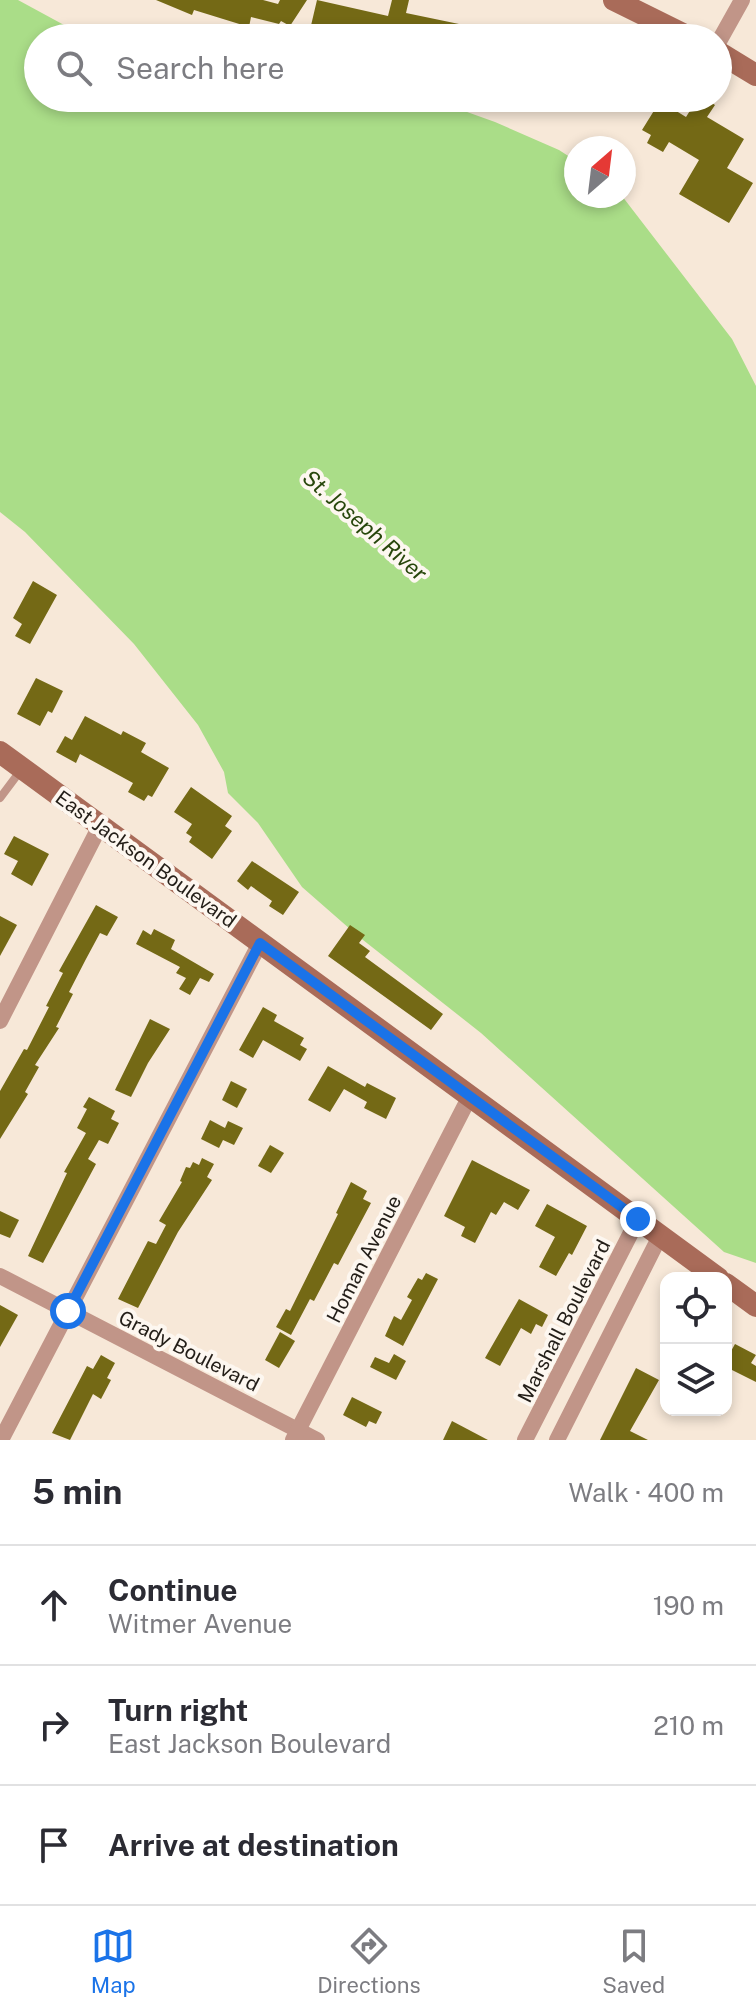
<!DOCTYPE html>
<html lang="en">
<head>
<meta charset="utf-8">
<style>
  :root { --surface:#fff; --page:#f7f7f7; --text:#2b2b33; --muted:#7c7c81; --line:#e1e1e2; --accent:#1a73e8 }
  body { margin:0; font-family:"Public Sans",sans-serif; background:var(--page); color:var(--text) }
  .controls { position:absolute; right:24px; bottom:24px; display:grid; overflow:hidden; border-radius:16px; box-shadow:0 4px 12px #0003 }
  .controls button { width:72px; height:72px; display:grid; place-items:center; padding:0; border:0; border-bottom:2px solid var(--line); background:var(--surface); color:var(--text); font:40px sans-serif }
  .compass { position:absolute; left:564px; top:136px; width:72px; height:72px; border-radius:50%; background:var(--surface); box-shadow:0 4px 12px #0003; rotate:28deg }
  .stop { position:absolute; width:24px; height:24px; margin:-18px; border:6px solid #1a73e8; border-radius:50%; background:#fff }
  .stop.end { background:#1a73e8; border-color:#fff; box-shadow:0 2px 8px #0008 }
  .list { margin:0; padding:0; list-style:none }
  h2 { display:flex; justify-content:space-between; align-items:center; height:104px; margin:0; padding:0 32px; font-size:34px }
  h2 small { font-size:26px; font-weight:400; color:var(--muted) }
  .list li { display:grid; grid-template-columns:52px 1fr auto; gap:24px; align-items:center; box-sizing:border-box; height:120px; padding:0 32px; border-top:2px solid var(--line) }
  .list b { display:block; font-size:30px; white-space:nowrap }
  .list p { margin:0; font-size:26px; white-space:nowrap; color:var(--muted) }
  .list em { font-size:26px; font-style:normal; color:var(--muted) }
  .icon { flex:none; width:44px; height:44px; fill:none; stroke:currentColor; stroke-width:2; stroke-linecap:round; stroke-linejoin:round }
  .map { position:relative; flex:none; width:756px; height:1440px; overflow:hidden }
  .search { position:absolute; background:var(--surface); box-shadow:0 4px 12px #0003; left:24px; right:24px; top:24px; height:88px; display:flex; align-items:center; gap:20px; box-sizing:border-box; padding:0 28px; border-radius:44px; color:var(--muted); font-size:30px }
  .sheet { height:464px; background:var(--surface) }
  nav { display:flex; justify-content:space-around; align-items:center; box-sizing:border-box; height:112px; border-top:2px solid var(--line); background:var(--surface); font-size:22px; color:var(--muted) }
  nav a { display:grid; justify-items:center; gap:4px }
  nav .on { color:var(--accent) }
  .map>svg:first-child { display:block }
</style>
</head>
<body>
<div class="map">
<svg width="756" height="1440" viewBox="0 0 756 1440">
  <rect width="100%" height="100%" fill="#f7e8d8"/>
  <path fill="#ad8" d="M0,0H18L88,38H38V98H428L495,122L559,150L576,161V196H622L732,339L756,386V1263L724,1252L481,1033L358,936L302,887L258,823L228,793L224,772L198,725L134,644L25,532L0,512Z"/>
  <g fill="#746915">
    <path d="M156,0H263L278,4L280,0H307L290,26L281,21L279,24L251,17L249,27L194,10L192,15Z"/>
    <path d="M317,0L388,16L392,0H409L406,13L459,24L489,33L492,38H359L342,34L341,38H328L309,34Z"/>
    <path d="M698,98H704L715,105L707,117L744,139L727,168L753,183L729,223L679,194L699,160L669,142L663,152L647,143L651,135L642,130L660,101L686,117Z"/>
    <path d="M33,581L57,595L30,644L15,636L22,624L13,618Z"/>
    <path d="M36,678L63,691L52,713L48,711L40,726L17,714Z"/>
    <path d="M85,716L121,735L123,731L146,743L141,752L169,768L152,797L148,795L144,801L128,792L133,783L80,754L76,763L56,752L65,736L72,740Z"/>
    <path d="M191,787L232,816L225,826L232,831L212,859L189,842L192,837L186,833L192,824L174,812Z"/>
    <path d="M14,836L49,854L32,886L11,874L18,861L4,854Z"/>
    <path d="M252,861L299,892L283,915L269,906L272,901L251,886L248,890L237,881Z"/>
    <path d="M96,905L118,917L107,936L100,933L86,959L69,992L73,994L56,1027L59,1028L35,1065L39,1067L25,1092L28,1094L0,1139V1091L24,1049L27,1050L49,1007L46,1006L63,973L59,971Z"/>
    <path d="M0,916L17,925L0,956Z"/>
    <path d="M350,925L365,935L359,943L370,951L365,957L443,1014L431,1030L328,956Z"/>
    <path d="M154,929L175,940L171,949L214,974L209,982L200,978L190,995L179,989L186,978L176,973L180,967L136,944L143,930L151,935Z"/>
    <path d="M263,1007L277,1015L274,1021L304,1038L300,1045L307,1049L300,1061L263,1040L253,1058L239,1050Z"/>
    <path d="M150,1019L170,1029L148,1063L131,1097L115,1090Z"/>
    <path d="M328,1066L365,1087L367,1083L396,1098L386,1119L364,1108L367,1102L344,1089L330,1112L308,1100Z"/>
    <path d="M231,1081L247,1089L237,1108L222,1100Z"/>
    <path d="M89,1097L115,1111L111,1119L119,1123L108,1144L99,1140L88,1159L96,1164L43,1263L28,1256L67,1173L64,1172L86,1133L77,1128L87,1109L83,1107Z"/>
    <path d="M210,1120L225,1128L228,1121L243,1128L234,1145L223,1140L219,1148L201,1139Z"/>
    <path d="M270,1145L284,1153L271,1173L258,1166Z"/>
    <path d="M202,1158L214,1164L207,1177L212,1180L178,1232L138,1308L118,1299L148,1241L156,1244L166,1225L159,1221L182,1182L180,1181L186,1167L190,1168L193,1162L199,1165Z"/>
    <path d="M472,1160L530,1190L518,1210L504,1202L496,1215L491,1212L475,1243L461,1236L465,1227L444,1216Z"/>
    <path d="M351,1182L367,1191L363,1199L371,1203L338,1265L334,1263L314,1301L310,1299L291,1335L276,1327L286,1309L290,1311L338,1214L336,1213Z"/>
    <path d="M547,1204L587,1226L572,1255L569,1253L556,1276L539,1267L555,1237L535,1226Z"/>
    <path d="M0,1211L19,1220L10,1238L0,1234Z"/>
    <path d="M426,1273L438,1279L403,1346L385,1336L394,1316L401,1320L412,1300L407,1297L418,1278L422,1280Z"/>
    <path d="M519,1299L548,1315L542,1327L536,1324L531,1334L521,1328L500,1366L485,1358Z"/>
    <path d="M0,1305L18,1315L0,1347Z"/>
    <path d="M280,1332L295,1341L279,1368L265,1360Z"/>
    <path d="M735,1344L756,1355L751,1363L756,1366V1382L726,1367V1360Z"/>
    <path d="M394,1354L406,1361L396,1380L370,1367L375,1357L389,1363Z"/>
    <path d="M101,1355L115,1363L107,1378L111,1380L101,1399L93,1394L70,1440L52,1433L87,1366L93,1369Z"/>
    <path d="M636,1368L659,1380L630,1431L648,1440H600Z"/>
    <path d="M352,1397L382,1412L376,1424L369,1421L366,1427L343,1415Z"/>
    <path d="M452,1421L488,1440H443Z"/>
  </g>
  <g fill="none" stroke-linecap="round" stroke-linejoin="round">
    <path stroke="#c19588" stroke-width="8" d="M0,798L21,770"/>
    <g stroke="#c19588" stroke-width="16">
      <path d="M718,43L742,0"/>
      <path d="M0,1021L100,826"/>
      <path d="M0,1276L317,1440"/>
      <path d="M1,1440L260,943"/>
      <path d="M293,1440L470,1096"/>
      <path d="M525,1440L638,1219"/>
      <path d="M557,1440L660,1236"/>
    </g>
    <g stroke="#a96b59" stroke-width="22">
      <path d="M614,0L691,38"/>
      <path d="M718,52L756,75"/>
      <path d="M0,752L718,1278"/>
      <path d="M726,1284L756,1306"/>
    </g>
  </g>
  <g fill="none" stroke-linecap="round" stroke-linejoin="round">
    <path stroke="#1a73e8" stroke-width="10" d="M68,1311L260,943L638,1219"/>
  </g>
  <g text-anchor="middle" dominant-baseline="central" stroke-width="8" stroke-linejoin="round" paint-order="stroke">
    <g font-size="20" fill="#231e18" stroke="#fdf7f0">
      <text transform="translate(146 859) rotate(36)">East Jackson Boulevard</text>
      <text transform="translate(364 1259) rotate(-63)">Homan Avenue</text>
      <text transform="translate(564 1321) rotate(-63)">Marshall Boulevard</text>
      <text transform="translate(189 1351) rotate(27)">Grady Boulevard</text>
    </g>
    <g font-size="22" font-style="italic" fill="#28470c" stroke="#fdf7f0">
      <text transform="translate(365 525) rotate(41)">St. Joseph River</text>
    </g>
  </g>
</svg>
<div class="controls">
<button><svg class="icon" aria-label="locate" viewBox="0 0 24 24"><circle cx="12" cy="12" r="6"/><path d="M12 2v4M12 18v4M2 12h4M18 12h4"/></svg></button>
<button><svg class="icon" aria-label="layers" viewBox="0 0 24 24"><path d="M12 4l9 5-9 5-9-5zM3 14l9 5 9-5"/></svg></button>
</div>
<svg class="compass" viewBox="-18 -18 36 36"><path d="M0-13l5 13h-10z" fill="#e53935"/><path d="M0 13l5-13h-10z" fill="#7c7c81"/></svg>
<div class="stop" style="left:68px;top:1311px"></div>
<div class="stop end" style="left:638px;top:1219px"></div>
<div class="search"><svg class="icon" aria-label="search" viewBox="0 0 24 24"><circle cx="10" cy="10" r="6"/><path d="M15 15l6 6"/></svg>Search here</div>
</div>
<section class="sheet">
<h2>5 min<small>Walk · 400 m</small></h2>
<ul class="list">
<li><svg class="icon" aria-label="ahead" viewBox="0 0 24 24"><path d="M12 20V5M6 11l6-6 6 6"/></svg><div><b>Continue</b><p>Witmer Avenue</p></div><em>190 m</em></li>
<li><svg class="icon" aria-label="right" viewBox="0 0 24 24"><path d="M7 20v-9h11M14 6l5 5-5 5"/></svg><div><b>Turn right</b><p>East Jackson Boulevard</p></div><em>210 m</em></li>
<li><svg class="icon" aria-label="arrive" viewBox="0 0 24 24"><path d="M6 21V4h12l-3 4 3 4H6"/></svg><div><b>Arrive at destination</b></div></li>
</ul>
</section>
<nav>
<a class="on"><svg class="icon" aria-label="map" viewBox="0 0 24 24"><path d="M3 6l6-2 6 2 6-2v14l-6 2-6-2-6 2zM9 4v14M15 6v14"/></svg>Map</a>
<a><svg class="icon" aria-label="directions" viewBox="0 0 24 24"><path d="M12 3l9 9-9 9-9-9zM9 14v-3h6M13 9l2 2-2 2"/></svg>Directions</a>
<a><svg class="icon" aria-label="saved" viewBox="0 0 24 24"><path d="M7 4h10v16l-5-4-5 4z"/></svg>Saved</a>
</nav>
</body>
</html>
